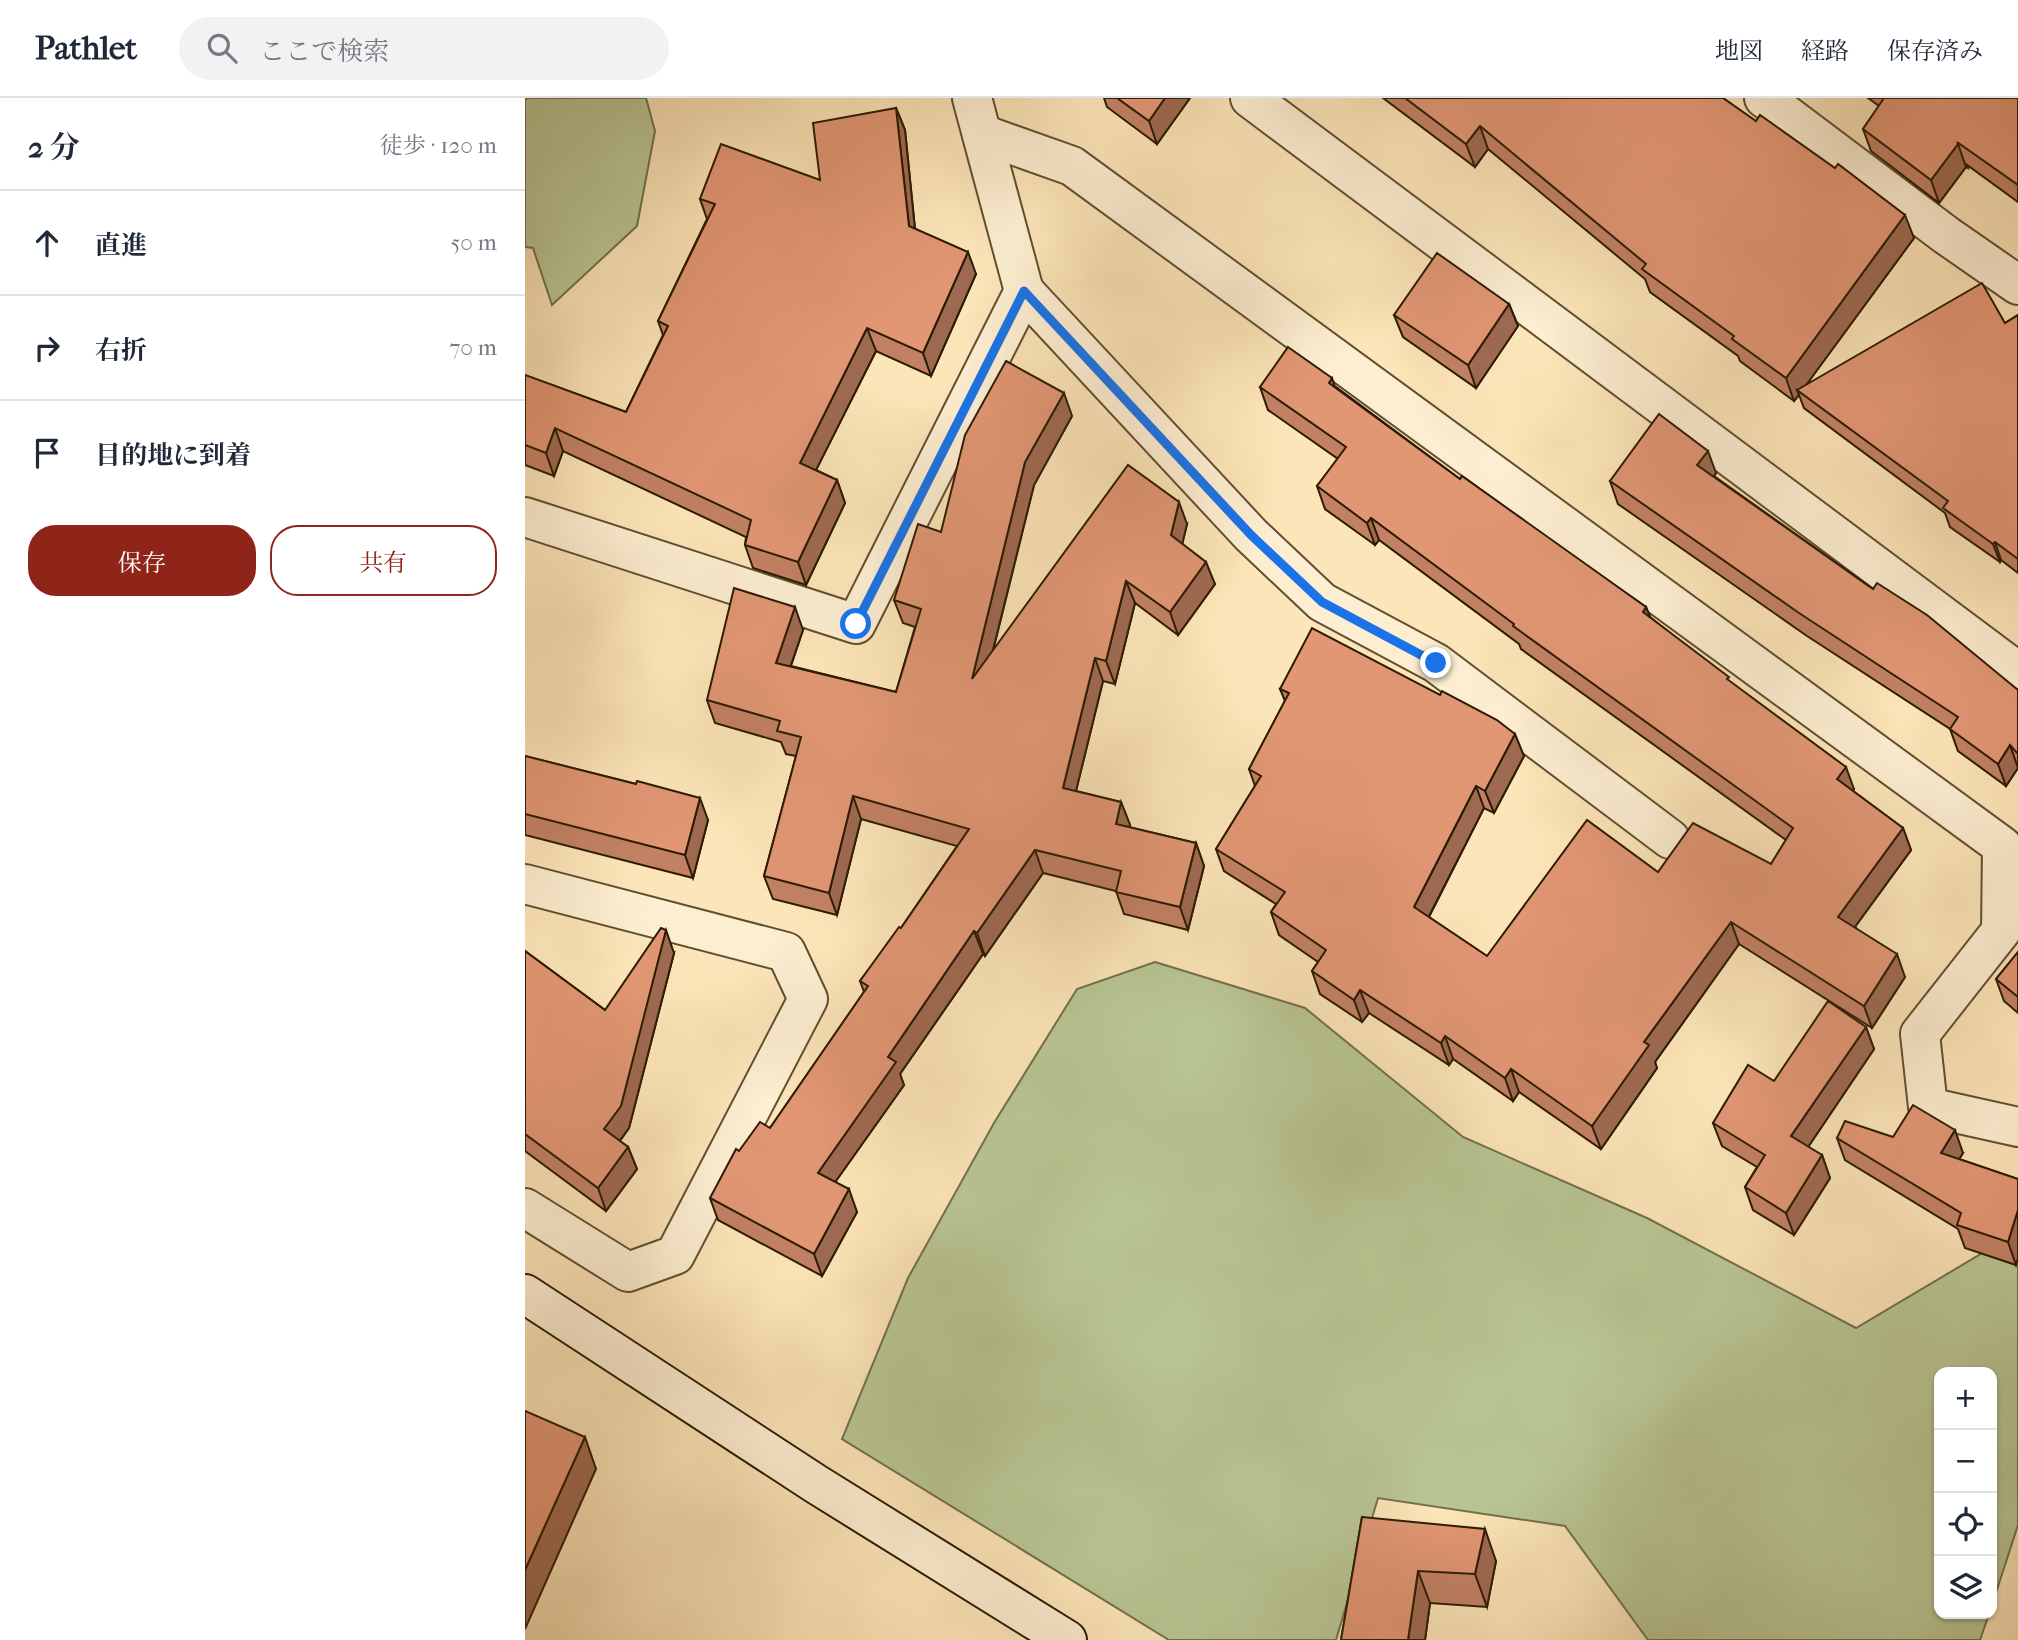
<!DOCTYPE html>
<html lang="ja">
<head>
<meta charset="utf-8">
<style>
  :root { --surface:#fff; --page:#f2f2f3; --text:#1f2937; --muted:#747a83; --line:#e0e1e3; --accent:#8f2418 }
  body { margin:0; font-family:"IM FELL French Canon","Noto Serif JP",serif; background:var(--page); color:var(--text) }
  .controls { position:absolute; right:21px; bottom:21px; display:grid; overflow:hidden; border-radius:14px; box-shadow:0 2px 5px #0004 }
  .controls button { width:63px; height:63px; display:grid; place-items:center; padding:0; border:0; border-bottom:2px solid var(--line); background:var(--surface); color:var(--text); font:35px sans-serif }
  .stop { position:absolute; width:21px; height:21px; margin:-16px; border:5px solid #1a73e8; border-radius:50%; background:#fff }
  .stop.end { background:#1a73e8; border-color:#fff; box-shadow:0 2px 7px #0008 }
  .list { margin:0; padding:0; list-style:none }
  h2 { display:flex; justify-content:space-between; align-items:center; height:91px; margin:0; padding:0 28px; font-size:30px }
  h2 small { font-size:23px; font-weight:400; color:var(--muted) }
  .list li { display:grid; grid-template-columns:46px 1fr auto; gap:21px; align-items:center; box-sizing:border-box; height:105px; padding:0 28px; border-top:2px solid var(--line) }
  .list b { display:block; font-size:26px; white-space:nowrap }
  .list em { font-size:23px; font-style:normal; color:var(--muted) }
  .actions { display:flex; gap:14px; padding:21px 28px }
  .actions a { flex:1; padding:16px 0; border:2px solid var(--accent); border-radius:28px; text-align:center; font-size:24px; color:var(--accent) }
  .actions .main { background:var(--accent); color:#fff }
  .icon { flex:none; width:38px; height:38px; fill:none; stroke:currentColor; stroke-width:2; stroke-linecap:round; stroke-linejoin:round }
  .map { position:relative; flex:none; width:1493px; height:1542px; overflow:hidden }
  header { display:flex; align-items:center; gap:42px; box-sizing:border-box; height:98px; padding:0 35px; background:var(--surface); border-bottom:2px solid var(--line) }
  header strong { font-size:33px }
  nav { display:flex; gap:38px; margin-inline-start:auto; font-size:24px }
  .search { width:490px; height:63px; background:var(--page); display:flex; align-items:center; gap:18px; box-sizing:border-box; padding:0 24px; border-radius:38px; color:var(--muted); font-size:26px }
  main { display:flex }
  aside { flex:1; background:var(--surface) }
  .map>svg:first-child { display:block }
</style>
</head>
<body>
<header>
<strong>Pathlet</strong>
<div class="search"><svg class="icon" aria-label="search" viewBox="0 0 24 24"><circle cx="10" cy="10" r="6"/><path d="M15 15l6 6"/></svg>ここで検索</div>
<nav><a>地図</a><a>経路</a><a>保存済み</a></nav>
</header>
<main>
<aside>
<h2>2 分<small>徒歩 · 120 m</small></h2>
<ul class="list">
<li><svg class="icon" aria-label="ahead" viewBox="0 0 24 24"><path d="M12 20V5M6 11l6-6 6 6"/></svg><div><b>直進</b></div><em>50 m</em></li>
<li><svg class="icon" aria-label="right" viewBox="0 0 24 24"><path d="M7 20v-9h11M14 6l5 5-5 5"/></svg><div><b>右折</b></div><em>70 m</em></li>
<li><svg class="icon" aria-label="arrive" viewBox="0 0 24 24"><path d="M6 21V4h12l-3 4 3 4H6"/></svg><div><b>目的地に到着</b></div></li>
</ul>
<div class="actions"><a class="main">保存</a><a>共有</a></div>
</aside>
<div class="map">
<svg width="1493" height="1542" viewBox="0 0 1493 1542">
  <rect width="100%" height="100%" fill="#fce5b8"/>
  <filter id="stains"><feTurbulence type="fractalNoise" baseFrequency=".00286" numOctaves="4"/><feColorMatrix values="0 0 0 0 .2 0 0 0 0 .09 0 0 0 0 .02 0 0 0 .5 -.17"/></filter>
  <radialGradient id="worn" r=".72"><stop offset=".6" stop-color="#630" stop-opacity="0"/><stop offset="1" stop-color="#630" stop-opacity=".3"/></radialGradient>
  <g fill="#b9c694" stroke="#72704c" stroke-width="2">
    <path d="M2,0H121L130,33L112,128L27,207L8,150L0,149V2Z"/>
    <path d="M630,864L780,910L938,1039L1122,1120L1331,1230L1476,1144L1493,1153V1427L1467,1507V1274H1414V1516H1464L1455,1542H1123L1040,1428L853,1400L811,1542H644L317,1341L383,1180L469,1025L552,891Z"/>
  </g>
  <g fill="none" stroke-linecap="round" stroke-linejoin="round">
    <g stroke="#604e31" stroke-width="42">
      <g id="street">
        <path d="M725,0L1493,574"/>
        <path d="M1239,0L1421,137L1493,187"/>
        <path d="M457,36L547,68L1477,748L1476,833L1395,936L1403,1009L1493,1029"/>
        <path d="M499,193L726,437L797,504L911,565L1145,741"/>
        <path d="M0,419L331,526L499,193L447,0"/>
        <path d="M0,786L261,854L283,901L150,1157L103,1174L0,1110"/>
      </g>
    </g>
    <g stroke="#2c1b04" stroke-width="42">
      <path id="secondary" d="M0,1196L291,1386L542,1542"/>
    </g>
    <use href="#street" stroke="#fdeed1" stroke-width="38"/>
    <use href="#secondary" stroke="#fdeed1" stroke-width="38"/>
  </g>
  <g fill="#c28164" stroke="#2c1b04" stroke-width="2">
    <path d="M579,0H665L632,46L582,9Z"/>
    <path d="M858,0H1198L1389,140L1281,287L1480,225L1493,217V475L1476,462L1475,464L1425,429L1420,415L1279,310L1274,297L1269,303L1215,263L1213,258L1125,194L1120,181L963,51L950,69Z"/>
    <path d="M1343,0H1493V104L1442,67L1443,70L1441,69L1414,105L1346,53L1338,31L1354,8Z"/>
    <path d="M371,10L380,32L390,131L451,176L406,278L351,253L291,372L312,382L320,405L281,487L228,470L220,447L221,439L38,353L29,378L0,367V277L101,314L138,237L133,223L182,121L175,101L295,82Z"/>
    <path d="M984,206L993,228L951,290L878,239L869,217Z"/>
    <path d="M735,289H811L935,381L1121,509L1125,519L1206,585L1329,691L1328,693L1378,730L1386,752L1330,829L1380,879L1347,930L1214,846L1130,964L1132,970L1076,1051L994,994L988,1003L928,961L924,967L844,915L837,924L795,896L787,873L793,864L754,837L746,814L751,806L699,773L691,751L730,688L724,671L760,603L755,591L999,658L969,715L959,710L904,819L962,858L1133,774L1246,766L1261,742L996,551L994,546L854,442L850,447L800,411L792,388L813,361L743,312Z"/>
    <path d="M547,318L509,387L468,553L662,426L657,446L690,486L653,537L610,505L590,586L578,583L551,693L596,704L605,727L604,729L671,745L679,768L663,832L599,816L591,793L518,775L460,858L458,856L375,976L379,987L310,1084L332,1114L297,1178L193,1122L185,1100L214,1053L245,1030L339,894L335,883L376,830L432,748L336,721L312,817L248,801L239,778L271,658L261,656L256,644L190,625L182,602L278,532L266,568L371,594L390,529L378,525L369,502L416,434Z"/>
    <path d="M1191,375L1189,378L1348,491L1493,592V670L1481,688L1433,653L1425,631L1282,538L1093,406L1085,383Z"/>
    <path d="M0,658L111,686L183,722L168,780L0,737Z"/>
    <path d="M0,853L80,912L149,855L104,1030L95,1043L103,1049L112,1071L81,1113L0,1053Z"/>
    <path d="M1493,854V915L1479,903L1471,881Z"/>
    <path d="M1341,929L1349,951L1283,1049L1297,1057L1305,1080L1269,1137L1228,1112L1220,1089L1232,1069L1197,1048L1188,1025L1249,983Z"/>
    <path d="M1312,1040L1438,1055L1434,1061L1493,1081L1491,1167L1440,1150L1433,1131L1320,1062Z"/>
    <path d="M837,1419L971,1463L962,1509L905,1505L900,1542H816Z"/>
  </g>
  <g fill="#9e6951" stroke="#2c1b04" stroke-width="2">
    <path d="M640,0H665L632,46L624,23Z"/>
    <path d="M371,10L380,32L392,151L384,128Z"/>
    <path d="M955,28L963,51L950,69L941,46Z"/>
    <path d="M1433,46L1441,69L1414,105L1406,82Z"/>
    <path d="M1380,117L1389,140L1276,294L1272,292L1274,297L1269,303L1261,280Z"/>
    <path d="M443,154L451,176L406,278L398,255Z"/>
    <path d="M984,206L993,228L951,290L943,267Z"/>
    <path d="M342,230L351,253L283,388L275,365Z"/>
    <path d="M807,280L815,303L804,285Z"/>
    <path d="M539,295L547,318L509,387L455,604L447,581L500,364Z"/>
    <path d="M30,330L38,353L29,378L21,355Z"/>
    <path d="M1183,353L1191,375L1181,389L1172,367Z"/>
    <path d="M312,382L320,405L281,487L273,464Z"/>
    <path d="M654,404L662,426L654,460L646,437Z"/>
    <path d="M846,420L854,442L850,447L842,425Z"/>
    <path d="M1470,444L1476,462L1475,464L1468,446Z"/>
    <path d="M681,464L690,486L653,537L645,514Z"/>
    <path d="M601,483L610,505L590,586L581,563Z"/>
    <path d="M270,509L278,532L259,587L251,565Z"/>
    <path d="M1121,509L1130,531L1118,514Z"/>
    <path d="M570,560L578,583L546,713L538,690Z"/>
    <path d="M990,636L999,658L969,715L960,693Z"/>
    <path d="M1485,647L1493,670L1481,688L1473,666Z"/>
    <path d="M1321,669L1329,691L1320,704L1312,681Z"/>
    <path d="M951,688L959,710L897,832L889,809Z"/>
    <path d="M328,698L336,721L312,817L304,795Z"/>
    <path d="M175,700L183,722L168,780L160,757Z"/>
    <path d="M596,704L605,727L599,748L591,726Z"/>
    <path d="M1378,730L1386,752L1321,841L1313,819Z"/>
    <path d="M671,745L679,768L663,832L655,809Z"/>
    <path d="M510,752L518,775L460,858L452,835Z"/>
    <path d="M1206,824L1214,846L1130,964L1132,970L1076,1051L1067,1028L1119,944Z"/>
    <path d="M141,832L149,855L104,1030L87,1053L79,1031Z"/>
    <path d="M449,833L458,856L375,976L379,987L301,1097L293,1075L363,959Z"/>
    <path d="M1372,856L1380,879L1347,930L1339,908Z"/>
    <path d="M835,892L844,915L837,924L829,902Z"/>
    <path d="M1341,929L1349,951L1275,1061L1266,1038Z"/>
    <path d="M920,938L928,961L924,967L916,945Z"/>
    <path d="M986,971L994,994L988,1003L980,980Z"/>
    <path d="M1430,1032L1438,1055L1424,1078L1416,1055Z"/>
    <path d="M103,1049L112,1071L81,1113L73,1090Z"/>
    <path d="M1297,1057L1305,1080L1269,1137L1261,1115Z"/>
    <path d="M324,1091L332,1114L297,1178L289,1156Z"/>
    <path d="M1493,1112V1160L1491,1167L1483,1144Z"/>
    <path d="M60,1339L71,1371L0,1531V1472Z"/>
    <path d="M960,1431L971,1463L962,1509L950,1476Z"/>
    <path d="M893,1473L905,1505L900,1542H883Z"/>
  </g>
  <g fill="#e19674" stroke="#2c1b04" stroke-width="2">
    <path d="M592,0H640L624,23Z"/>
    <path d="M880,0H1198L1231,23L1235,17L1310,70L1313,66L1380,117L1261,280L1207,241L1209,238L1117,171L1121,166L955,28L941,46Z"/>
    <path d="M1359,0H1493V87L1432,44L1434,47L1433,46L1406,82L1338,31Z"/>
    <path d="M371,10L384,128L443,154L398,255L342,230L275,365L312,382L273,464L220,447L226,422L30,330L21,355L0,347V277L101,314L143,228L133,223L190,106L175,101L196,46L295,82L288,25Z"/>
    <path d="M912,155L984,206L943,267L869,217Z"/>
    <path d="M1457,185L1480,225L1493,217V461L1470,444L1468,446L1418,410L1423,403L1272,292Z"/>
    <path d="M763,249L807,280L804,285L935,381L937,378L1121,509L1118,514L1204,579L1202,581L1321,669L1312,681L1378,730L1313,819L1372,856L1339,908L1206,824L1119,944L1124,947L1067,1028L986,971L980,980L920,938L916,945L835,892L829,902L787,873L801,852L746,814L760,794L691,751L736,678L724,671L764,595L755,591L787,530L915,597L917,593L972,622L990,636L960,693L951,688L889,809L962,858L1062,722L1133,774L1168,725L1246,766L1268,730L988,528L989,526L846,420L842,425L792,388L821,349L735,289Z"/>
    <path d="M481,263L539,295L500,364L447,581L603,367L654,404L646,437L681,464L645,514L601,483L581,563L570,560L538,690L596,704L591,726L671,745L655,809L591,794L596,773L510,752L452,835L449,833L363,959L371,964L293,1075L324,1091L289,1156L185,1100L211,1051L214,1053L235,1024L245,1030L343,888L335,883L374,829L376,830L444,731L328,698L304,795L239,778L276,639L252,633L255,623L182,602L209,490L270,509L251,565L371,594L396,511L369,502L393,426L416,434L440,337Z"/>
    <path d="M1134,316L1183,353L1172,367L1348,491L1352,485L1402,517L1493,592V656L1485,647L1473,666L1425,631L1433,619L1274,515L1085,383Z"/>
    <path d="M0,658L111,686L112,683L175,700L160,757L0,716Z"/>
    <path d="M136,830L141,832L96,1008L79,1031L103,1049L73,1090L0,1036V853L80,912Z"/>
    <path d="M1493,854V899L1471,881Z"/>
    <path d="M1303,903L1341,929L1266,1038L1297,1057L1261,1115L1220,1089L1240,1057L1188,1025L1223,967L1249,983Z"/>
    <path d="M1388,1007L1430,1032L1416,1055L1493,1081V1112L1483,1144L1432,1127L1436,1115L1312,1040L1320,1023L1368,1039Z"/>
    <path d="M0,1313L60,1339L0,1472Z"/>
    <path d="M837,1419L960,1431L950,1476L893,1473L883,1542H816Z"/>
  </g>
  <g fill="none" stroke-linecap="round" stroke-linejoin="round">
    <path stroke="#1a73e8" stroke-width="9" d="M331,526L499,193L726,437L797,504L911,565"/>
  </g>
  <rect width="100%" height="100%" filter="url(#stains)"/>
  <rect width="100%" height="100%" fill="url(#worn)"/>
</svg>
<div class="controls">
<button>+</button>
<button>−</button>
<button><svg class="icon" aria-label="locate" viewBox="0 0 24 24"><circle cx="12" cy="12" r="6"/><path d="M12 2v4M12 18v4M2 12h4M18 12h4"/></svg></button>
<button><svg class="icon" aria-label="layers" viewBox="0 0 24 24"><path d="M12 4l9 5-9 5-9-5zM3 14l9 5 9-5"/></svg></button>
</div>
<div class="stop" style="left:331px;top:526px"></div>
<div class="stop end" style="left:911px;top:565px"></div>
</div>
</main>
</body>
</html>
